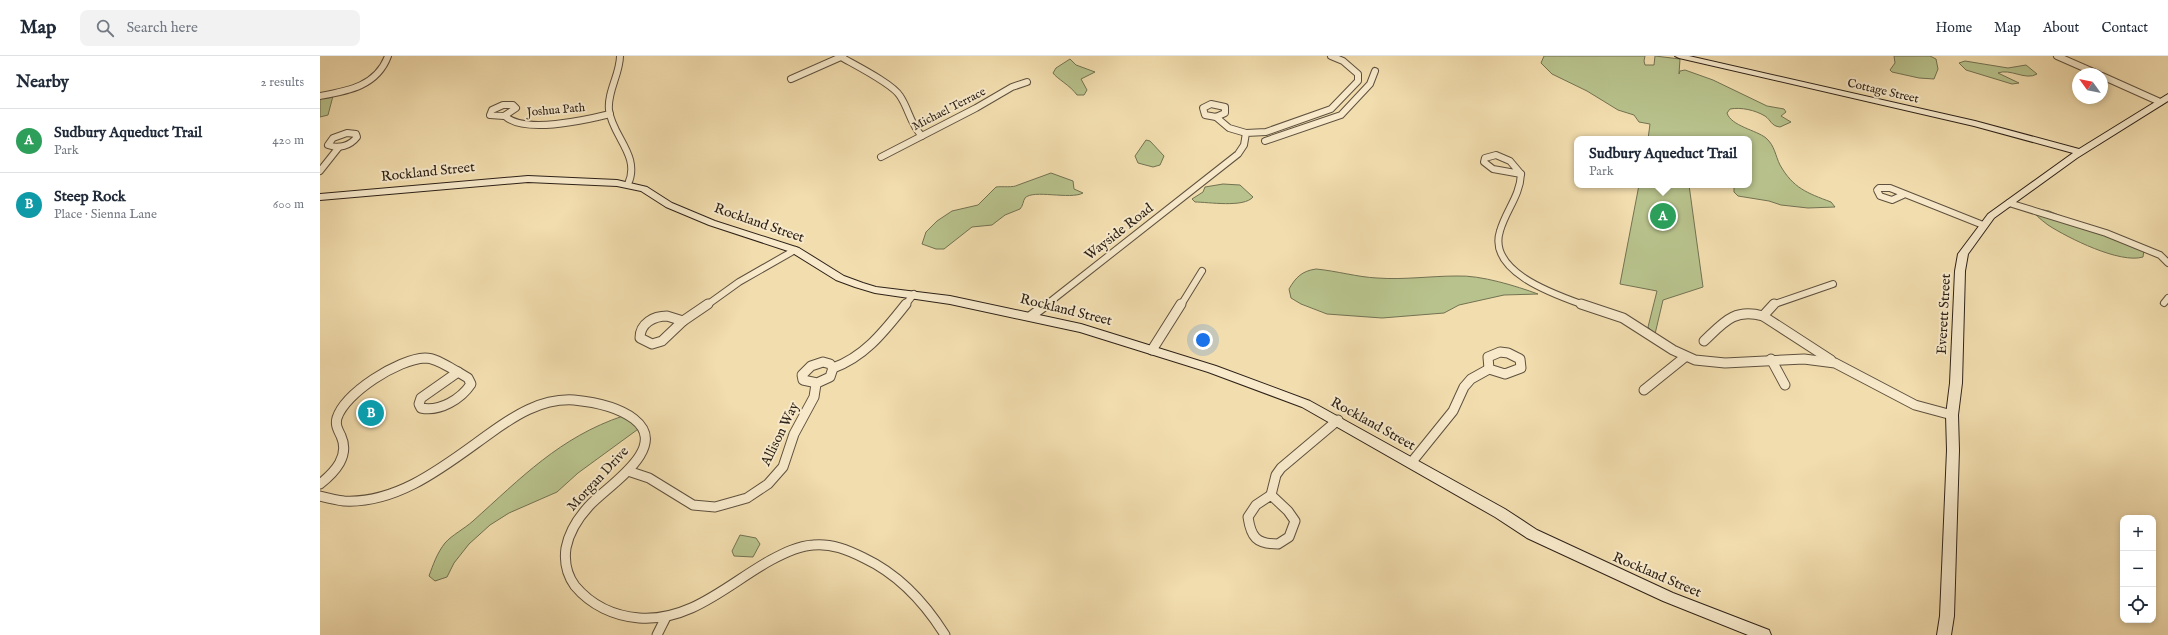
<!DOCTYPE html>
<html lang="en">
<head>
<meta charset="utf-8">
<style>
  :root { --surface:#fff; --page:#f2f2f3; --text:#1f2937; --muted:#747a83; --line:#e0e1e3; --accent:#d93025 }
  body { margin:0; font-family:"IM FELL English",serif; background:var(--page); color:var(--text) }
  .controls { position:absolute; right:12px; bottom:12px; display:grid; overflow:hidden; border-radius:8px; box-shadow:0 2px 6px #0003 }
  .controls button { width:36px; height:36px; display:grid; place-items:center; padding:0; border:0; border-bottom:1px solid var(--line); background:var(--surface); color:var(--text); font:20px sans-serif }
  .compass { position:absolute; left:1752px; top:12px; width:36px; height:36px; border-radius:50%; background:var(--surface); box-shadow:0 2px 6px #0003; rotate:303deg }
  .you { position:absolute; left:883px; top:284px; width:14px; height:14px; margin:-10px; border:3px solid #fff; border-radius:50%; background:#1a73e8; box-shadow:0 0 0 6px #1a73e833 }
  .badge { display:grid; place-items:center; width:26px; height:26px; border-radius:50%; background:var(--accent); color:#fff; font-size:13px; font-weight:700 }
  .pin { position:absolute; translate:-50% -50%; border:2px solid #fff; box-shadow:0 1px 4px #0006 }
  .popup { position:absolute; left:1254px; top:80px; width:178px; height:52px; box-sizing:border-box; display:grid; place-content:center; border-radius:8px; background:var(--surface); filter:drop-shadow(0 1px 3px #0005); font-size:13px; white-space:nowrap; color:var(--muted) }
  .popup b { font-size:15px; color:var(--text) }
  .popup::after { content:''; position:absolute; left:50%; top:100%; margin-left:-8px; border:8px solid transparent; border-top-color:var(--surface) }
  .list { margin:0; padding:0; list-style:none }
  h2 { display:flex; justify-content:space-between; align-items:center; height:52px; margin:0; padding:0 16px; font-size:17px }
  h2 small { font-size:13px; font-weight:400; color:var(--muted) }
  .list li { display:grid; grid-template-columns:26px 1fr auto; gap:12px; align-items:center; box-sizing:border-box; height:64px; padding:0 16px; border-top:1px solid var(--line) }
  .list b { display:block; font-size:15px; white-space:nowrap }
  .list p { margin:0; font-size:13px; white-space:nowrap; color:var(--muted) }
  .list em { font-size:13px; font-style:normal; color:var(--muted) }
  .icon { flex:none; width:22px; height:22px; fill:none; stroke:currentColor; stroke-width:2; stroke-linecap:round; stroke-linejoin:round }
  .map { position:relative; flex:none; width:1848px; height:579px; overflow:hidden }
  header { display:flex; align-items:center; gap:24px; box-sizing:border-box; height:56px; padding:0 20px; background:var(--surface); border-bottom:1px solid var(--line) }
  header strong { font-size:19px }
  nav { display:flex; gap:22px; margin-inline-start:auto; font-size:14px }
  .search { width:280px; height:36px; background:var(--page); display:flex; align-items:center; gap:10px; box-sizing:border-box; padding:0 14px; border-radius:8px; color:var(--muted); font-size:15px }
  main { display:flex }
  aside { flex:1; background:var(--surface) }
  .map>svg:first-child { display:block }
</style>
</head>
<body>
<header>
<strong>Map</strong>
<div class="search"><svg class="icon" aria-label="search" viewBox="0 0 24 24"><circle cx="10" cy="10" r="6"/><path d="M15 15l6 6"/></svg>Search here</div>
<nav><a>Home</a><a>Map</a><a>About</a><a>Contact</a></nav>
</header>
<main>
<aside>
<h2>Nearby<small>2 results</small></h2>
<ul class="list">
<li><span class="badge" style="background:#2e9e5b">A</span><div><b>Sudbury Aqueduct Trail</b><p>Park</p></div><em>420 m</em></li>
<li><span class="badge" style="background:#0f9aa8">B</span><div><b>Steep Rock</b><p>Place · Sienna Lane</p></div><em>600 m</em></li>
</ul>
</aside>
<div class="map">
<svg width="1848" height="579" viewBox="0 0 1848 579">
  <rect width="100%" height="100%" fill="#f2ddae"/>
  <filter id="stains"><feTurbulence type="fractalNoise" baseFrequency=".005" numOctaves="4"/><feColorMatrix values="0 0 0 0 .2 0 0 0 0 .09 0 0 0 0 .02 0 0 0 .5 -.17"/></filter>
  <radialGradient id="worn" r=".72"><stop offset=".6" stop-color="#630" stop-opacity="0"/><stop offset="1" stop-color="#630" stop-opacity=".3"/></radialGradient>
  <g fill="#b8c28c" stroke="#727252">
    <path d="M1224,0H1325L1324,5L1325,9H1334L1335,0L1360,3L1359,18L1360,15L1365,14L1393,24L1447,50L1464,53L1466,56L1461,60L1471,66L1460,71C1451,70 1451,64 1445,60C1435,54 1421,51 1410,53L1407,57C1411,70 1436,74 1446,82C1455,90 1455,99 1460,109C1473,132 1487,137 1511,146L1515,151L1488,152L1461,149L1449,145L1418,140L1414,136V129H1429V83H1328L1330,68L1319,66L1314,59L1298,54L1267,35L1232,18L1221,7Z"/>
    <path d="M1574,0H1610L1616,3L1618,13L1614,23L1599,22L1572,16L1570,14L1575,7Z"/>
    <path d="M750,3L756,9L775,16L761,23L767,34L764,39H757C751,30 736,22 733,17L736,12Z"/>
    <path d="M1645,5L1688,12L1706,9L1717,18C1706,25 1690,12 1678,17L1699,27L1692,28L1646,14L1639,7Z"/>
    <path d="M13,40L8,59L0,61V43Z"/>
    <path d="M826,84L830,85L844,100L840,109L833,111L818,107L815,100Z"/>
    <path d="M731,117L753,125L754,133L763,137C750,144 713,133 705,142C703,145 703,150 700,153L685,159L672,169L652,171L624,193H616L602,188L606,176L617,165L632,155L658,149L676,131C682,130 693,132 698,129C709,125 720,121 731,117Z"/>
    <path d="M903,128L920,129L933,141C924,152 888,146 875,146L872,143L883,136L885,131Z"/>
    <path d="M1319,129H1369L1383,231L1343,244L1335,278L1328,271L1337,235L1300,228Z"/>
    <path d="M1707,151L1729,155L1824,194L1823,201C1800,208 1748,182 1728,169C1721,164 1714,157 1707,151Z"/>
    <path d="M996,213C1017,215 1037,221 1057,222C1084,224 1110,220 1137,220C1161,219 1196,230 1218,238L1184,239L1139,249L1124,257L1062,262L1007,258L981,248L971,242L969,233C976,221 982,215 996,213Z"/>
    <path d="M303,360L321,371L258,417L237,436L189,457L170,469L149,488L134,507L127,521L115,525L109,520C113,509 117,497 125,487C132,479 144,473 153,465C201,422 240,381 303,360Z"/>
    <path d="M420,479L436,482L440,488L433,501L414,500L412,495Z"/>
  </g>
  <g fill="none" stroke-linecap="round" stroke-linejoin="round">
    <g stroke="#5e513e" stroke-width="8">
      <g id="street-far1">
        <path d="M300,0C300,18 287,36 289,54C292,80 321,100 308,128"/>
        <path d="M1737,0L1778,18"/>
        <path d="M521,1C535,9 573,28 580,40C589,53 590,68 602,80"/>
        <path d="M1782,20L1840,46"/>
        <path d="M471,23L523,0"/>
        <path d="M0,40C28,35 57,30 68,0"/>
        <path d="M891,48L905,51V57L896,61L885,59L883,52Z"/>
        <path d="M183,49H193L196,52L184,60L170,59L172,54Z"/>
        <path d="M185,60C204,78 266,64 290,58"/>
        <path d="M896,61L909,72L926,77"/>
        <path d="M27,77L36,78L37,81C30,90 19,93 8,89L13,82Z"/>
        <path d="M945,85L1021,59L1050,28L1055,15"/>
        <path d="M1176,99L1190,105L1201,118L1173,113L1164,106L1165,102Z"/>
        <path d="M561,101L656,52L692,31L707,26"/>
        <path d="M0,115L19,91"/>
        <path d="M1201,118C1200,140 1186,154 1180,175C1167,216 1236,239 1264,249"/>
        <path d="M1583,139L1572,144L1560,140L1557,134L1559,132H1570L1663,169"/>
        <path d="M1689,147L1786,177L1840,199L1848,207"/>
        <path d="M1844,247L1848,242"/>
        <path d="M387,249L419,226L475,194"/>
        <path d="M585,249L594,238"/>
        <path d="M726,249L918,98L924,89L926,77L946,76L1011,53L1038,25V18L1023,5L1011,0"/>
        <path d="M861,249L882,215"/>
        <path d="M1452,249L1513,228"/>
      </g>
    </g>
    <g stroke="#5e513e" stroke-width="11">
      <g id="street">
        <path d="M1261,248L1303,262L1353,294L1375,304L1405,307L1484,303L1515,307L1595,349L1632,359"/>
        <path d="M1454,248L1443,260L1511,304"/>
        <path d="M347,260L363,265L342,285L332,288L320,282C320,267 334,260 347,260Z"/>
        <path d="M711,260L727,248"/>
        <path d="M363,265L388,248"/>
        <path d="M1384,285C1404,266 1414,252 1443,260"/>
        <path d="M832,294L861,248"/>
        <path d="M1180,296L1188,297L1200,303L1201,312L1185,318L1169,313L1168,301Z"/>
        <path d="M1451,303L1465,329"/>
        <path d="M503,306L510,308L513,312L510,321L497,327L483,324L482,319L491,310Z"/>
        <path d="M513,312C546,300 565,274 586,248"/>
        <path d="M138,316L148,322L151,328C141,343 120,356 101,352L99,348L101,342Z"/>
        <path d="M1324,334L1365,301"/>
        <path d="M1091,407L1133,355L1144,331L1151,323L1169,313"/>
        <path d="M308,415L329,422L373,449L395,451L427,442L448,428L463,411L474,378L494,341L496,328"/>
        <path d="M0,428C15,416 30,400 21,380C18,374 15,369 17,362C25,337 78,303 105,302C117,302 128,311 138,316"/>
        <path d="M951,439L968,455L975,465L969,481L958,488C936,488 931,481 928,461L936,449Z"/>
        <path d="M951,439L956,419L961,412L1018,364"/>
        <path d="M0,440C8,442 16,444 24,445C79,448 127,408 169,378C194,360 221,342 254,344C274,346 297,350 314,363C351,392 287,430 269,450C258,462 249,476 246,492C244,506 247,519 255,530C271,549 294,560 319,562C371,566 409,527 451,504C464,497 478,490 493,489C511,487 528,494 544,502C578,518 605,547 625,579"/>
        <path d="M337,579L346,561"/>
      </g>
    </g>
    <g stroke="#2d2218" stroke-width="2">
      <g id="secondary">
        <path d="M1355,0H1369L1655,65L1759,93L1848,38V45L1757,102L1674,162L1648,198L1645,215L1642,327L1638,359L1639,394L1634,560L1631,579H1617L1620,560L1627,394L1626,359L1630,327L1635,215L1638,198L1668,158L1753,97L1654,70L1359,2Z"/>
        <path d="M208,120L297,124L327,131L352,147L395,165L479,192L524,220L543,227L556,231L630,240L761,268L896,310L990,345L1185,453L1217,474L1353,537L1449,574L1451,579H1428L1343,545L1207,482L1175,461L982,351L888,316L760,276L630,248L555,237L535,231L516,224L471,196L389,169L346,151L321,135L297,130L208,126L0,144V138Z"/>
      </g>
    </g>
    <use href="#street-far1" stroke="#f7e9ca" stroke-width="6"/>
    <use href="#street" stroke="#f7e9ca" stroke-width="9"/>
    <use href="#secondary" fill="#f7e9ca" fill-rule="evenodd"/>
  </g>
  <g text-anchor="middle" dominant-baseline="central" stroke-width="4" stroke-linejoin="round" paint-order="stroke">
    <g font-size="12" fill="#2d2218" stroke="#f7e9ca">
      <text transform="translate(1563 35) rotate(13)">Cottage Street</text>
      <text transform="translate(629 53) rotate(-27)">Michael Terrace</text>
      <text transform="translate(236 54) rotate(-5)">Joshua Path</text>
    </g>
    <g font-size="14" fill="#2d2218" stroke="#f7e9ca">
      <text transform="translate(108 116) rotate(-6)">Rockland Street</text>
      <text transform="translate(439 167) rotate(19)">Rockland Street</text>
      <text transform="translate(799 176) rotate(-38)">Wayside Road</text>
      <text transform="translate(746 254) rotate(14)">Rockland Street</text>
      <text transform="translate(1624 258) rotate(-87)">Everett Street</text>
      <text transform="translate(1053 368) rotate(29)">Rockland Street</text>
      <text transform="translate(460 378) rotate(-64)">Allison Way</text>
      <text transform="translate(278 423) rotate(-47)">Morgan Drive</text>
      <text transform="translate(1337 519) rotate(23)">Rockland Street</text>
    </g>
  </g>
  <rect width="100%" height="100%" filter="url(#stains)"/>
  <rect width="100%" height="100%" fill="url(#worn)"/>
</svg>
<div class="controls">
<button>+</button>
<button>−</button>
<button><svg class="icon" aria-label="locate" viewBox="0 0 24 24"><circle cx="12" cy="12" r="6"/><path d="M12 2v4M12 18v4M2 12h4M18 12h4"/></svg></button>
</div>
<svg class="compass" viewBox="-18 -18 36 36"><path d="M0-13l5 13h-10z" fill="#e53935"/><path d="M0 13l5-13h-10z" fill="#747a83"/></svg>
<div class="you"></div>
<div class="pin badge" style="left:1343px;top:160px;background:#2e9e5b">A</div>
<div class="popup"><b>Sudbury Aqueduct Trail</b>Park</div>
<div class="pin badge" style="left:51px;top:357px;background:#0f9aa8">B</div>
</div>
</main>
</body>
</html>
